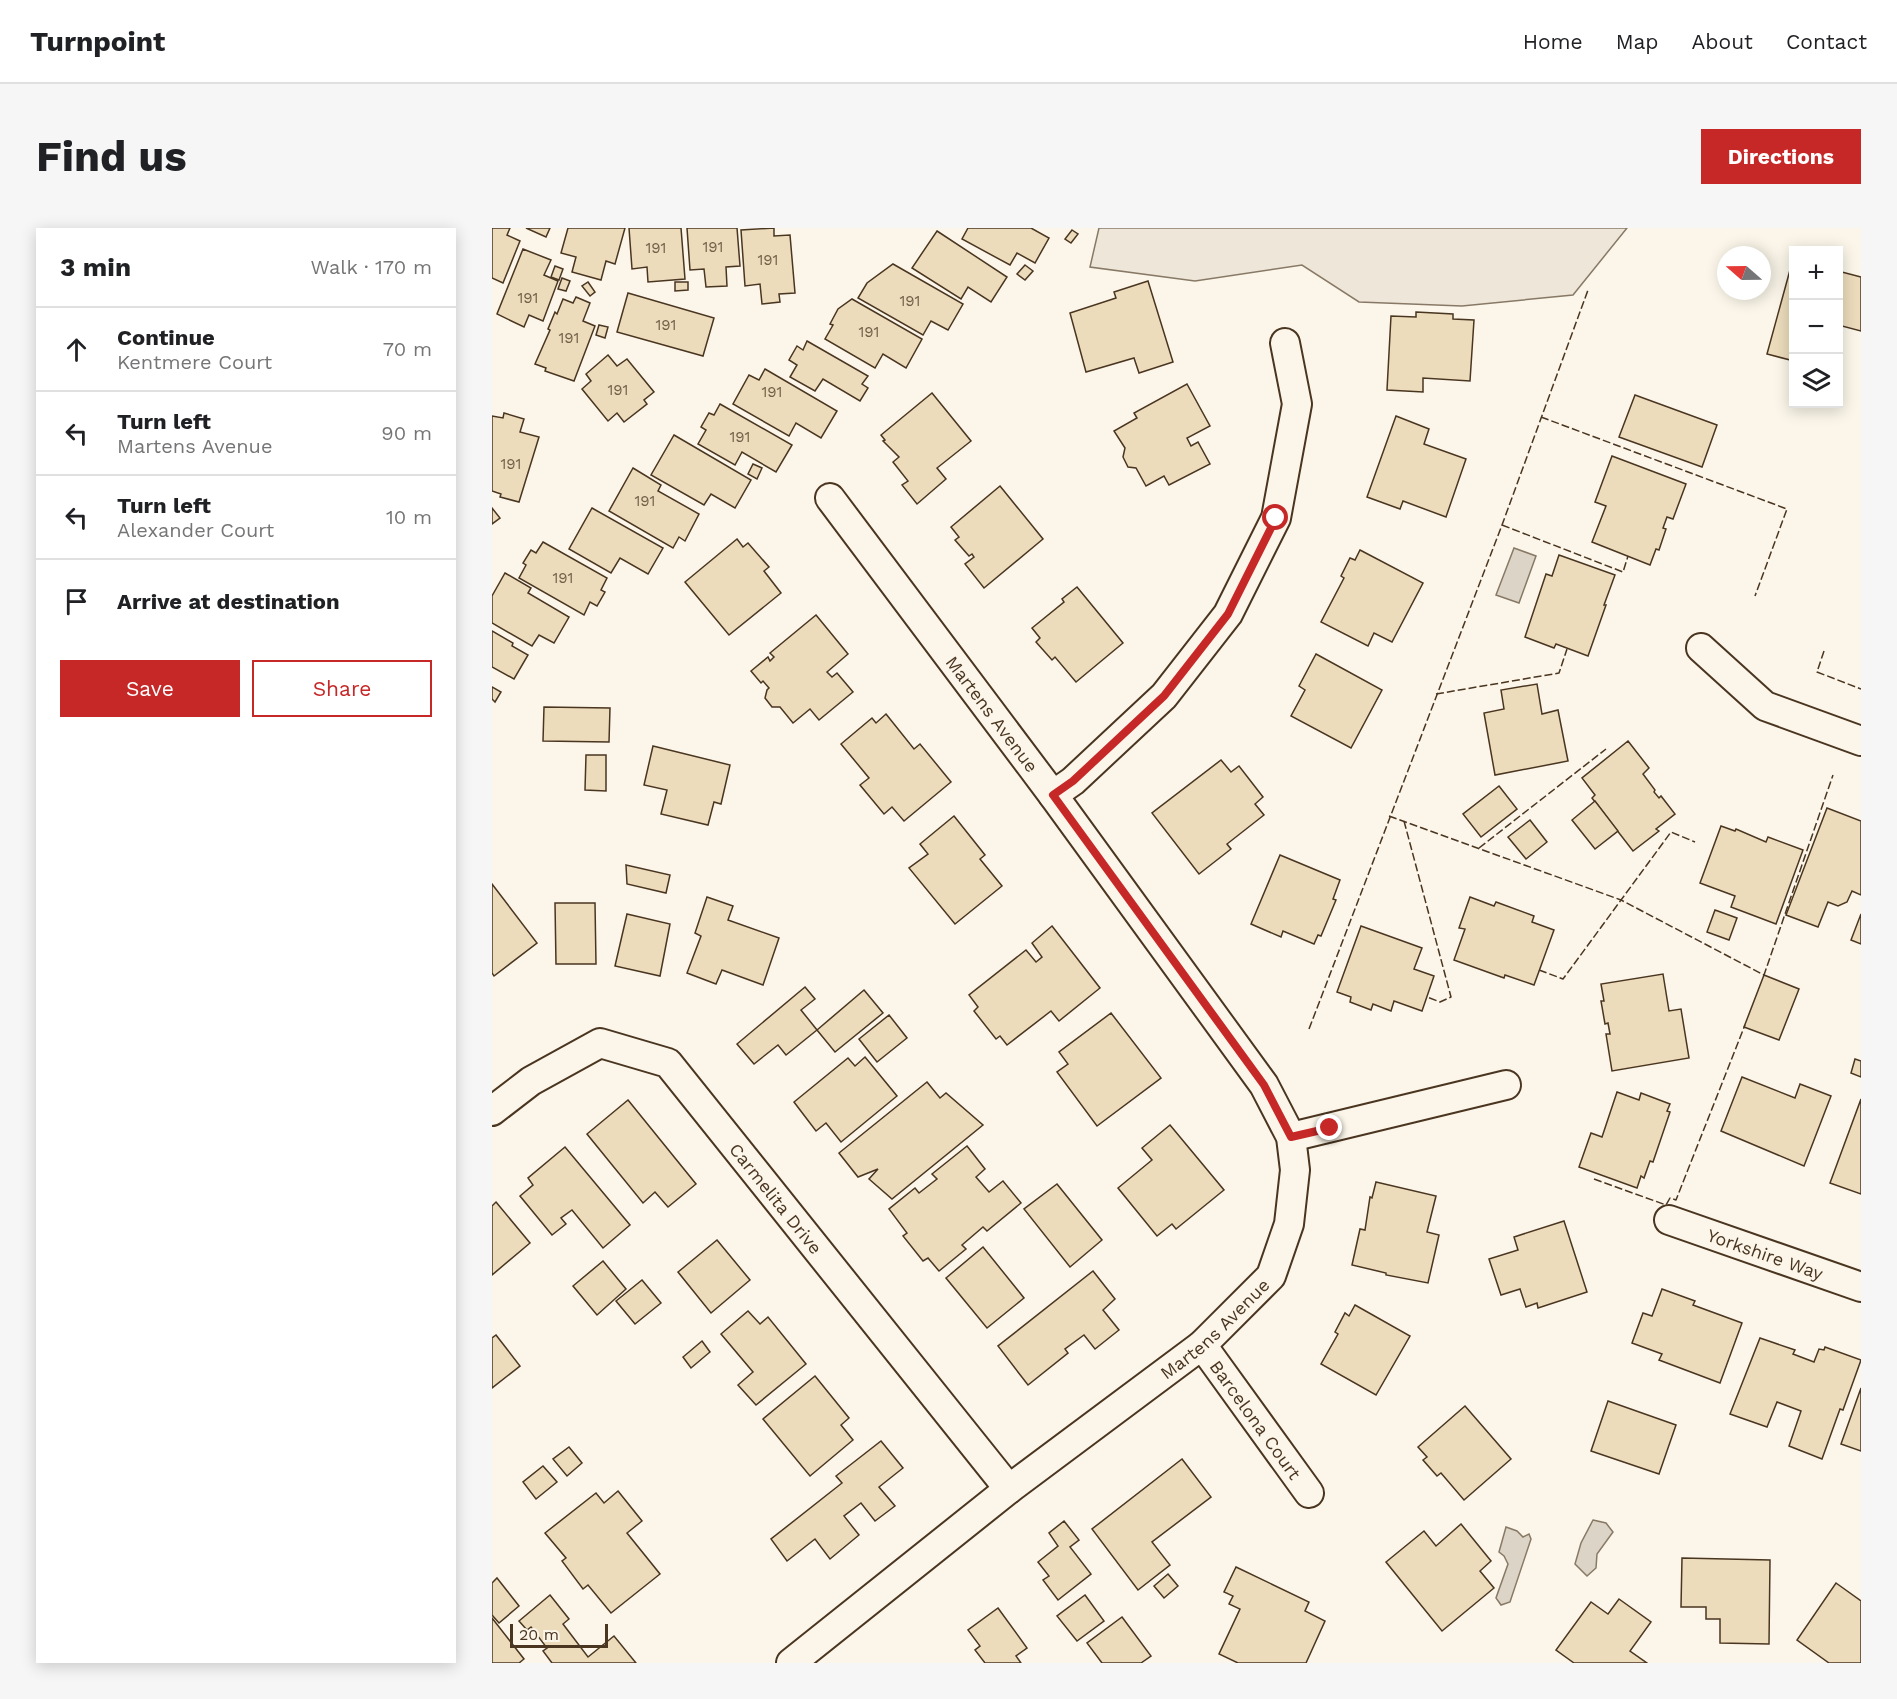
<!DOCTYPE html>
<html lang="en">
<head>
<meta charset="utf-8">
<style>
  :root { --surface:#fff; --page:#f6f6f6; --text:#202124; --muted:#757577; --line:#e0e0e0; --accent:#c62828 }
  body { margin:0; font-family:"Work Sans",sans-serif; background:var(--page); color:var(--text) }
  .controls { position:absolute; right:18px; top:18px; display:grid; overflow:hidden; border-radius:0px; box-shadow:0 3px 15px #0003 }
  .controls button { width:54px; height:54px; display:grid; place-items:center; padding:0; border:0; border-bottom:2px solid var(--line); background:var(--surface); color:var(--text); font:30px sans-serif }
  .compass { position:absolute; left:1225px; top:18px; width:54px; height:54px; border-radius:50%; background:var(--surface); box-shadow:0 3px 15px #0003; rotate:290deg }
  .scale { position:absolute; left:18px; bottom:15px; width:98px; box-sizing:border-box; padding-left:6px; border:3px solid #4a3520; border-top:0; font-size:16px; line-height:21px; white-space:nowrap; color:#4a3520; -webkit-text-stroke:4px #fbf6e9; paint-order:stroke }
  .stop { position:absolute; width:18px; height:18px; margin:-14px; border:4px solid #c62828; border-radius:50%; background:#fff }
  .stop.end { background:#c62828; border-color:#fff; box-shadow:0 2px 6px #0008 }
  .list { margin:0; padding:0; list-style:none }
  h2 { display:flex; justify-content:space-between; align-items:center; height:78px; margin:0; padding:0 24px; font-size:26px }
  h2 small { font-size:20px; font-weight:400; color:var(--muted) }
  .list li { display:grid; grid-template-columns:39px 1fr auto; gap:18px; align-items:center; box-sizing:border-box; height:84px; padding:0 24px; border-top:2px solid var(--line) }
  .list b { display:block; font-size:22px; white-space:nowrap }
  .list p { margin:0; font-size:20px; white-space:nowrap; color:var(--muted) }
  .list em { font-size:20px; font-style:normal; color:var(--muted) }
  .actions { display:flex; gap:12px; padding:18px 24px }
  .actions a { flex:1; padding:14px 0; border:2px solid var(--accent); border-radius:0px; text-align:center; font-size:21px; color:var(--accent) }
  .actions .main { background:var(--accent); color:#fff }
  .icon { flex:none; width:33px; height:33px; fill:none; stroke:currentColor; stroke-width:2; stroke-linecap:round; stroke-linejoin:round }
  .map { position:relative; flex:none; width:1369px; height:1435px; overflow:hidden; border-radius:0px }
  header { display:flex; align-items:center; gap:36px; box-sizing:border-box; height:84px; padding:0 30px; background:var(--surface); border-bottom:2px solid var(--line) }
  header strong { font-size:28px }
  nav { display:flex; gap:33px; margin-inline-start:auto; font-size:21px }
  .intro { display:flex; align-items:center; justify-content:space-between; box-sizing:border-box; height:144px; padding:0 36px }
  h1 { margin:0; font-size:42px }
  .button { padding:15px 27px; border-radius:0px; background:var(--accent); color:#fff; font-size:21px; font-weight:700 }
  main { display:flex; gap:36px; padding:0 36px }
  aside { flex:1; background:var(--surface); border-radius:0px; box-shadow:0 3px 15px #0003 }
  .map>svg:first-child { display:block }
</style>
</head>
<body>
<header>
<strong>Turnpoint</strong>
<nav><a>Home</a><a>Map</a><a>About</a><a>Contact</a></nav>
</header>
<div class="intro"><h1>Find us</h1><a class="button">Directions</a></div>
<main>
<aside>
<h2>3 min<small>Walk · 170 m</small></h2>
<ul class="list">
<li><svg class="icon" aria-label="ahead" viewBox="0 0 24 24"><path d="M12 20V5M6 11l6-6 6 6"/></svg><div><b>Continue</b><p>Kentmere Court</p></div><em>70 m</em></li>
<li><svg class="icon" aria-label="left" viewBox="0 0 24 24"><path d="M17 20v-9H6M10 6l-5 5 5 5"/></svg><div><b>Turn left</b><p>Martens Avenue</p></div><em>90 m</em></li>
<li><svg class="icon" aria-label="left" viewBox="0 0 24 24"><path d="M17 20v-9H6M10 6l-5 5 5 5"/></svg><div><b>Turn left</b><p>Alexander Court</p></div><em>10 m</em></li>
<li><svg class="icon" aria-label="arrive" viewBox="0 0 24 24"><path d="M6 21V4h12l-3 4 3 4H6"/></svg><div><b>Arrive at destination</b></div></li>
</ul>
<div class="actions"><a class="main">Save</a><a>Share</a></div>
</aside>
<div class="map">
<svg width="1369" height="1435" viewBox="0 0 1369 1435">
  <rect width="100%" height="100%" fill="#fbf6e9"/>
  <path fill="#ede6d9" stroke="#887966" stroke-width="1.5" d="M607,0H1135L1081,67L970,78L867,74L810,37L703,53L598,39Z"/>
  <g fill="#dcd4c6" stroke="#887966" stroke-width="1.5">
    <path d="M1022,320L1044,328L1027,375L1004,367Z"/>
    <path d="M1101,1292L1114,1295L1121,1304L1105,1326L1104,1340L1095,1348L1083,1336L1089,1315Z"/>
    <path d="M1014,1299L1025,1303L1031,1309L1037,1306L1039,1311L1018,1374L1009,1377L1004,1370L1016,1336L1012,1328L1007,1324Z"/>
  </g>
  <g fill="#ecdcbc" stroke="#4a3520" stroke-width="1.5">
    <path d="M0,0H18L15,7L28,13L11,55L0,50Z"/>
    <path d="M34,0H58L54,9Z"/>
    <path d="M76,0H133L123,36L114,33L109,52L80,44L84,29L69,25Z"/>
    <path d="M137,0H189L193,51L156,54L155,39L140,41Z"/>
    <path d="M195,0H245L248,38L234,39L235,58L214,59L212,41L198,42Z"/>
    <path d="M282,0V8L298,7L303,65L287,66L288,74L270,76L268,56L253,58L249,2Z"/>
    <path d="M476,0H539L557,10L543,35L525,25L518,37L470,11Z"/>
    <path d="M580,2L586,6L579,15L573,11Z"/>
    <path d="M445,3L515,49L499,74L476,59L469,71L420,40Z"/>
    <path d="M31,21L59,32L52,47L66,53L51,93L37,87L32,99L5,86Z"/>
    <path d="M1301,31H1302V133L1275,126Z"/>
    <path d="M401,36L471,76L456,102L439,93L431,107L366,70L375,55Z"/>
    <path d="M533,37L541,43L533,52L525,46Z"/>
    <path d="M63,38L71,41L67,52L59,49Z"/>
    <path d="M1346,43L1369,49V103L1346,97Z"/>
    <path d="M70,50L78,53L74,63L66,61Z"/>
    <path d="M656,53L681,134L647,145L642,130L594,144L578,85L624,70L622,64Z"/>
    <path d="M96,54L103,64L98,68L90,58Z"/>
    <path d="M183,54H196V62L183,63Z"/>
    <path d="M136,65L222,90L211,128L125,104Z"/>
    <path d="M84,69L98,75L91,93L103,98L82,153L53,143L54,140L43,136L58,102L56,101L63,84L65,86L71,71L81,75Z"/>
    <path d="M360,71L430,111L414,140L391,126L383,140L333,111L341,97L338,96L346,81Z"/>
    <path d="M924,84L961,86V91L982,92L978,153L931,150V164L895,162L899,88L924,89Z"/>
    <path d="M107,97L116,99L113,110L104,107Z"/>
    <path d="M315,113L376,148L370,156L376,160L368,173L331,151L323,163L298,149L305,137L297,132L305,118L311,122Z"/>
    <path d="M116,127L125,138L135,131L162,164L152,172L155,176L132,194L125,185L116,193L90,161L99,153L94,146Z"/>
    <path d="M273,141L345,183L329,210L304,195L297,208L241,176L257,147L267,152Z"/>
    <path d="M695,156L718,198L695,210L699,218L706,214L718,236L677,257L672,248L654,258L644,240L636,239L631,229L633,220L622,203L645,190L642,185Z"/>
    <path d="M440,165L479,213L445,240L454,251L425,276L410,257L416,253L401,234L407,229L391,213L393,212L389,207Z"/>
    <path d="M1143,167L1225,197L1210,239L1127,209Z"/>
    <path d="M228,176L300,217L284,244L250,224L243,237L206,216L214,202L209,199L217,185L222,187Z"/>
    <path d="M12,185L32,191L28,204L47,209L27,274L8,269L9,266L0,263V188L11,190Z"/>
    <path d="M904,188L937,201L932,216L974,231L954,289L911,273L908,281L875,269Z"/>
    <path d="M182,207L259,252L243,280L219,266L212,277L159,247Z"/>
    <path d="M1120,228L1194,256L1181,291L1175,289L1171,300L1174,301L1167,322L1164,321L1158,337L1100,314L1114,278L1103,274Z"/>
    <path d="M261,236L270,240L265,251L256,246Z"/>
    <path d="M141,240L169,257L166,263L207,286L193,313L187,309L181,320L117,283Z"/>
    <path d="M508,258L551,311L492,360L473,336L482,329L480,326L477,328L463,312L467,309L459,299Z"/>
    <path d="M0,280L8,290L0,296Z"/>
    <path d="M100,280L171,320L156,346L128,330L119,345L77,321Z"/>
    <path d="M245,311L251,319L256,315L277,339L272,343L289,365L237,407L193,354Z"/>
    <path d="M51,314L115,350L109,362L113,364L105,378L98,374L92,387L27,350L34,337L31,335L39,322L44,325Z"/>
    <path d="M868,322L931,355L900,414L882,405L876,418L829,394L852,350L849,348L858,330L863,332Z"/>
    <path d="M1067,327L1123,347L1112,377H1114L1096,428L1064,416L1062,420L1033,409L1054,346L1060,348Z"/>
    <path d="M13,345L39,360L36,365L77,389L62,415L47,407L40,418L0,395V368Z"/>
    <path d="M585,359L631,415L584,454L563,429L560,432L544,414L548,410L540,400L572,374L570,371Z"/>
    <path d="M324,387L356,426L335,444L340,449L345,445L361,464L327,492L318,481L301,495L288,479H280L273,470L275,462L277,460L271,453L269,455L259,443L276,429L278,433L282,429L278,425Z"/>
    <path d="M0,403L21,415L20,418L36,427L22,451L0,439Z"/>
    <path d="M824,426L890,462L859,520L799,488L813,462L807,458Z"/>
    <path d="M1045,456L1050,486L1066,482L1076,533L1003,547L992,485L1012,481L1009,462Z"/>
    <path d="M0,459L9,464L3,474L0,471Z"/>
    <path d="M52,479L118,480L117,514L51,513Z"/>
    <path d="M394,486L422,521L428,516L459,554L412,593L400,579L392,586L368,557L377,550L349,516L380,490L384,495Z"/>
    <path d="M1136,513L1157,540L1151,546L1163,562L1162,564L1167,570L1169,568L1183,586L1164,601L1167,603L1141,623L1100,570L1103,567L1090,550Z"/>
    <path d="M161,518L238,537L229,576L222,574L216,597L169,586L175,562L152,557Z"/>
    <path d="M94,527H114V563L93,562Z"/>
    <path d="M729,532L739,544L747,538L771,569L763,576L772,587L735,616L739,621L707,646L660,585Z"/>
    <path d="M1007,558L1025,581L989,609L971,586Z"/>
    <path d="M1103,573L1126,603L1103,621L1080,592Z"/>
    <path d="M1335,580L1369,593V667L1360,663L1355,674L1346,678L1336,674L1326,699L1294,687Z"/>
    <path d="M462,588L493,627L488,631L510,658L463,696L417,640L436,626L428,616Z"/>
    <path d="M1038,592L1055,614L1034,631L1016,609Z"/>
    <path d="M1229,598L1243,603L1244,601L1274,614L1276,609L1311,622L1284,696L1239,679L1243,668L1208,655Z"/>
    <path d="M788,627L848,652L841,671L844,672L829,708L826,707L822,716L791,703L789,709L759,696Z"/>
    <path d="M134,637L178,647L174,665L135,656Z"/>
    <path d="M0,656L45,715L2,748L0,745Z"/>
    <path d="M215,669L241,678L236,692L287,710L271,757L230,742L224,756L195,745L209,708L203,705Z"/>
    <path d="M978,669L1002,678L1004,674L1042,688L1040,694L1062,702L1042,757L1013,747L1012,750L962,732L973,701L967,700Z"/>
    <path d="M63,675H103L104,736H64Z"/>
    <path d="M1223,682L1245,690L1237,712L1215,704Z"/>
    <path d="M135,686L178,696L168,748L123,738Z"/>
    <path d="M1369,686V716L1359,712Z"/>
    <path d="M560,698L608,760L567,793L559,783L515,817L508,808L504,811L482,783L486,779L477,767L534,722L544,734L550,729L540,715Z"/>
    <path d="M869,698L930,720L922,741L942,748L930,783L902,773L899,783L881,776L879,782L858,774L859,769L845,764Z"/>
    <path d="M1171,746L1177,783L1189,781L1197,830L1120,843L1114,806H1118L1116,795L1113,796L1109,773H1112L1109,756Z"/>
    <path d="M1272,747L1307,761L1287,812L1252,799Z"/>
    <path d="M313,759L323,771L309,782L325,802L294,827L286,817L262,836L245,816Z"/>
    <path d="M372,762L391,785L343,824L325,802Z"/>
    <path d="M619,785L669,850L605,898L565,844L576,836L567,824Z"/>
    <path d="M397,787L415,810L385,834L367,811Z"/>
    <path d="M373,829L405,868L349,914L334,895L324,903L302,874L356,830L363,838Z"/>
    <path d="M1363,831L1369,833V849L1359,845Z"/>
    <path d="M1250,849L1303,870L1308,856L1339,868L1312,938L1229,903Z"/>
    <path d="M435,854L448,870L454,865L491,897L400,971L377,951L386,941L366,949L347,925Z"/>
    <path d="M1125,864L1147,872L1149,865L1178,876L1175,883L1178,884L1161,934L1158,933L1152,950L1149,948L1145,960L1087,939L1099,905L1110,909Z"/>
    <path d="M1369,871V966L1338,955Z"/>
    <path d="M136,872L204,956L176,979L163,964L151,975L95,906Z"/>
    <path d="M678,897L732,962L684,1001L680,996L665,1008L626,960L660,932L650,920Z"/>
    <path d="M475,918L493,941L484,949L497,964L511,953L529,975L495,1003L491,999L470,1017L474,1021L447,1043L436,1030L431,1033L411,1008L415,1005L397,981L423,960L427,965L445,951L440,946Z"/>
    <path d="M73,919L138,997L111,1020L80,982L69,990L74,996L60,1007L28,968L41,957L36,950Z"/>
    <path d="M884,954L944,968L935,1004L947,1007L936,1055L894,1047V1045L860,1037L868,1001L873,1002L878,969L880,970Z"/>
    <path d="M565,956L610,1012L578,1039L532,981Z"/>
    <path d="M4,974L38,1015L0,1047V978Z"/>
    <path d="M1072,993L1095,1064L1046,1080L1045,1075L1034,1079L1028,1061L1009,1067L997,1031L1026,1022L1022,1009Z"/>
    <path d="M225,1012L258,1052L219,1085L186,1044Z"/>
    <path d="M491,1019L532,1070L495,1100L454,1050Z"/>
    <path d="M111,1033L134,1061L105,1087L81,1058Z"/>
    <path d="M601,1043L623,1071L611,1082L627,1102L603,1121L592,1107L573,1121L576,1125L536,1157L506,1118Z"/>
    <path d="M150,1052L169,1075L143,1096L124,1073Z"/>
    <path d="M1170,1061L1203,1073L1201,1077L1250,1095L1228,1155L1167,1132L1170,1126L1140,1115L1151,1085L1160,1088Z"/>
    <path d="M863,1077L918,1108L884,1167L829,1136L846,1106L843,1104L853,1085L857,1088Z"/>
    <path d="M256,1083L268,1096L276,1089L314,1136L264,1177L246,1157L261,1144L229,1106Z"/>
    <path d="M4,1107L28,1138L0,1160V1110Z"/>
    <path d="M1268,1110L1303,1122L1301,1126L1322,1134L1327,1121L1332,1122L1333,1119L1369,1132L1351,1182L1348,1181L1330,1231L1297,1218L1309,1183L1285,1174L1275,1199L1238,1186Z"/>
    <path d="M210,1113L218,1124L199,1140L191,1129Z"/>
    <path d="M323,1148L357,1190L349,1197L361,1212L318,1248L271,1191Z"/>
    <path d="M1369,1160V1223L1349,1216Z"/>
    <path d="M1116,1173L1184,1197L1167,1246L1099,1223Z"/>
    <path d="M973,1178L1019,1231L972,1272L949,1245L945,1248L931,1232L935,1229L926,1219Z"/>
    <path d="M389,1213L411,1240L387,1259L403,1278L383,1293L369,1275L352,1288L367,1307L338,1331L323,1311L295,1333L279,1311L350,1255L344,1248Z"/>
    <path d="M77,1219L90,1235L75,1248L61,1231Z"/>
    <path d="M690,1231L719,1269L660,1314L678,1337L646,1362L600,1301Z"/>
    <path d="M51,1238L65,1254L44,1271L31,1254Z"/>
    <path d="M126,1263L150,1293L135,1305L168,1346L119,1385L96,1357L91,1361L70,1333L74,1330L53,1305L104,1265L112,1275Z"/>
    <path d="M572,1293L587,1312L578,1319L599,1346L566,1372L551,1352L557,1348L546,1334L566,1318L557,1305Z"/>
    <path d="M969,1296L999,1333L988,1343L1002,1360L950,1403L894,1334L932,1303L944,1318Z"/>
    <path d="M1190,1330L1278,1332L1277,1416L1228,1415V1391H1214V1379H1189Z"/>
    <path d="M744,1339L817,1374L813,1383L833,1393L814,1435H746L727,1426L748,1381L737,1376L741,1368L732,1364Z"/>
    <path d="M676,1346L686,1358L672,1370L662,1358Z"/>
    <path d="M5,1350L27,1378L7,1395L0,1387V1355Z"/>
    <path d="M1344,1355L1369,1373V1435H1337L1305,1412Z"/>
    <path d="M58,1367L77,1391L71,1396L96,1429L122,1408L144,1435H60L51,1423L55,1420L39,1399L35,1402L27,1393Z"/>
    <path d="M593,1367L612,1393L585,1413L565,1388Z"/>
    <path d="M1127,1371L1159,1394L1138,1423L1155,1435H1082L1064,1422L1099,1374L1116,1386Z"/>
    <path d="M506,1380L535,1420L524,1428L529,1435H493L483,1422L488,1418L476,1402Z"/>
    <path d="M630,1389L659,1428L649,1435H610L595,1415Z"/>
    <path d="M0,1390L32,1431L27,1435H0Z"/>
  </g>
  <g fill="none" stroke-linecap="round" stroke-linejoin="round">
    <g stroke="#4a3520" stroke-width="32">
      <g id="minor">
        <path d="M1209,420L1273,478L1369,513"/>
        <path d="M561,567L581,553L672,468L736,386L784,290L805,176L793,115"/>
        <path id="s1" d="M0,883L39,853L108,815L176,835L517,1261"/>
        <path d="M799,909L1014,857"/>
        <path id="s2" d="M1177,992L1369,1059"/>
        <path id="s3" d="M710,1117L817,1265"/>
        <path id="s4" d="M299,1435L517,1261L710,1117L779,1048L797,996L803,942L799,909L772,857L561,567L338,270"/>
      </g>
    </g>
    <use href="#minor" stroke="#fbf6e9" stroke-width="28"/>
    <g stroke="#4a3520" stroke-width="1.5" stroke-dasharray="8 3" stroke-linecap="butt">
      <path d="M1049,189L1295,281L1263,368"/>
      <path d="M1010,297L1131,344L1136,328"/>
      <path d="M1332,423L1325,444L1369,461"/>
      <path d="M944,466L1067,445L1075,421"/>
      <path d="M897,588L1129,672L1272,747L1341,547"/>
      <path d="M912,593L959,769L948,774L935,769"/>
      <path d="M987,620L1114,521"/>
      <path d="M1047,742L1071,751L1179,604L1203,614"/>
      <path d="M817,801L1010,297L1096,62"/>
      <path d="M1102,951L1174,977L1178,970L1184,972L1253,797"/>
    </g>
  </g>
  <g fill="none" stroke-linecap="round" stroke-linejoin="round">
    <path stroke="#c62828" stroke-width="8" d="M784,290L736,386L672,468L581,553L561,567L772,857L799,909L838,900"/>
  </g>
  <g text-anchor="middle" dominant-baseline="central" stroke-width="4.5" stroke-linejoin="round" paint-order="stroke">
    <g font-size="15" fill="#725f47">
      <text x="221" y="19">191</text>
      <text x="164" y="20">191</text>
      <text x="276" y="32">191</text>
      <text x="36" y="70">191</text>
      <text x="418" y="73">191</text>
      <text x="174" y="97">191</text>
      <text x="377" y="104">191</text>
      <text x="77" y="110">191</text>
      <text x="126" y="162">191</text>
      <text x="280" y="164">191</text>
      <text x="248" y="209">191</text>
      <text x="19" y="236">191</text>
      <text x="153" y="273">191</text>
      <text x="71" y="350">191</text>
    </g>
    <g font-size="18" fill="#4a3520" stroke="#fbf6e9">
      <text transform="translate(500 486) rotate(53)">Martens Avenue</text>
      <text stroke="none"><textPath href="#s1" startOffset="372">Carmelita Drive</textPath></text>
      <text stroke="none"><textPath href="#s2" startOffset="102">Yorkshire Way</textPath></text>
      <text stroke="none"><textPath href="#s4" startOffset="540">Martens Avenue</textPath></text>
      <text stroke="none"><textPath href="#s3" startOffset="92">Barcelona Court</textPath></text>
    </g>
  </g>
</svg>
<div class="controls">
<button>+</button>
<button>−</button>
<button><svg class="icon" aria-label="layers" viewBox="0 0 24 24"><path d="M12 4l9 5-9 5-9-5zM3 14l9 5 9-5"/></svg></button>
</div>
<svg class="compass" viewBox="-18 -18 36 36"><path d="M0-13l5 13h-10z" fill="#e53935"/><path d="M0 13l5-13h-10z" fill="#757577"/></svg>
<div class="scale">20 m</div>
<div class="stop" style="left:784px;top:290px"></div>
<div class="stop end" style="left:838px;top:900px"></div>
</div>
</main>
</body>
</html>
